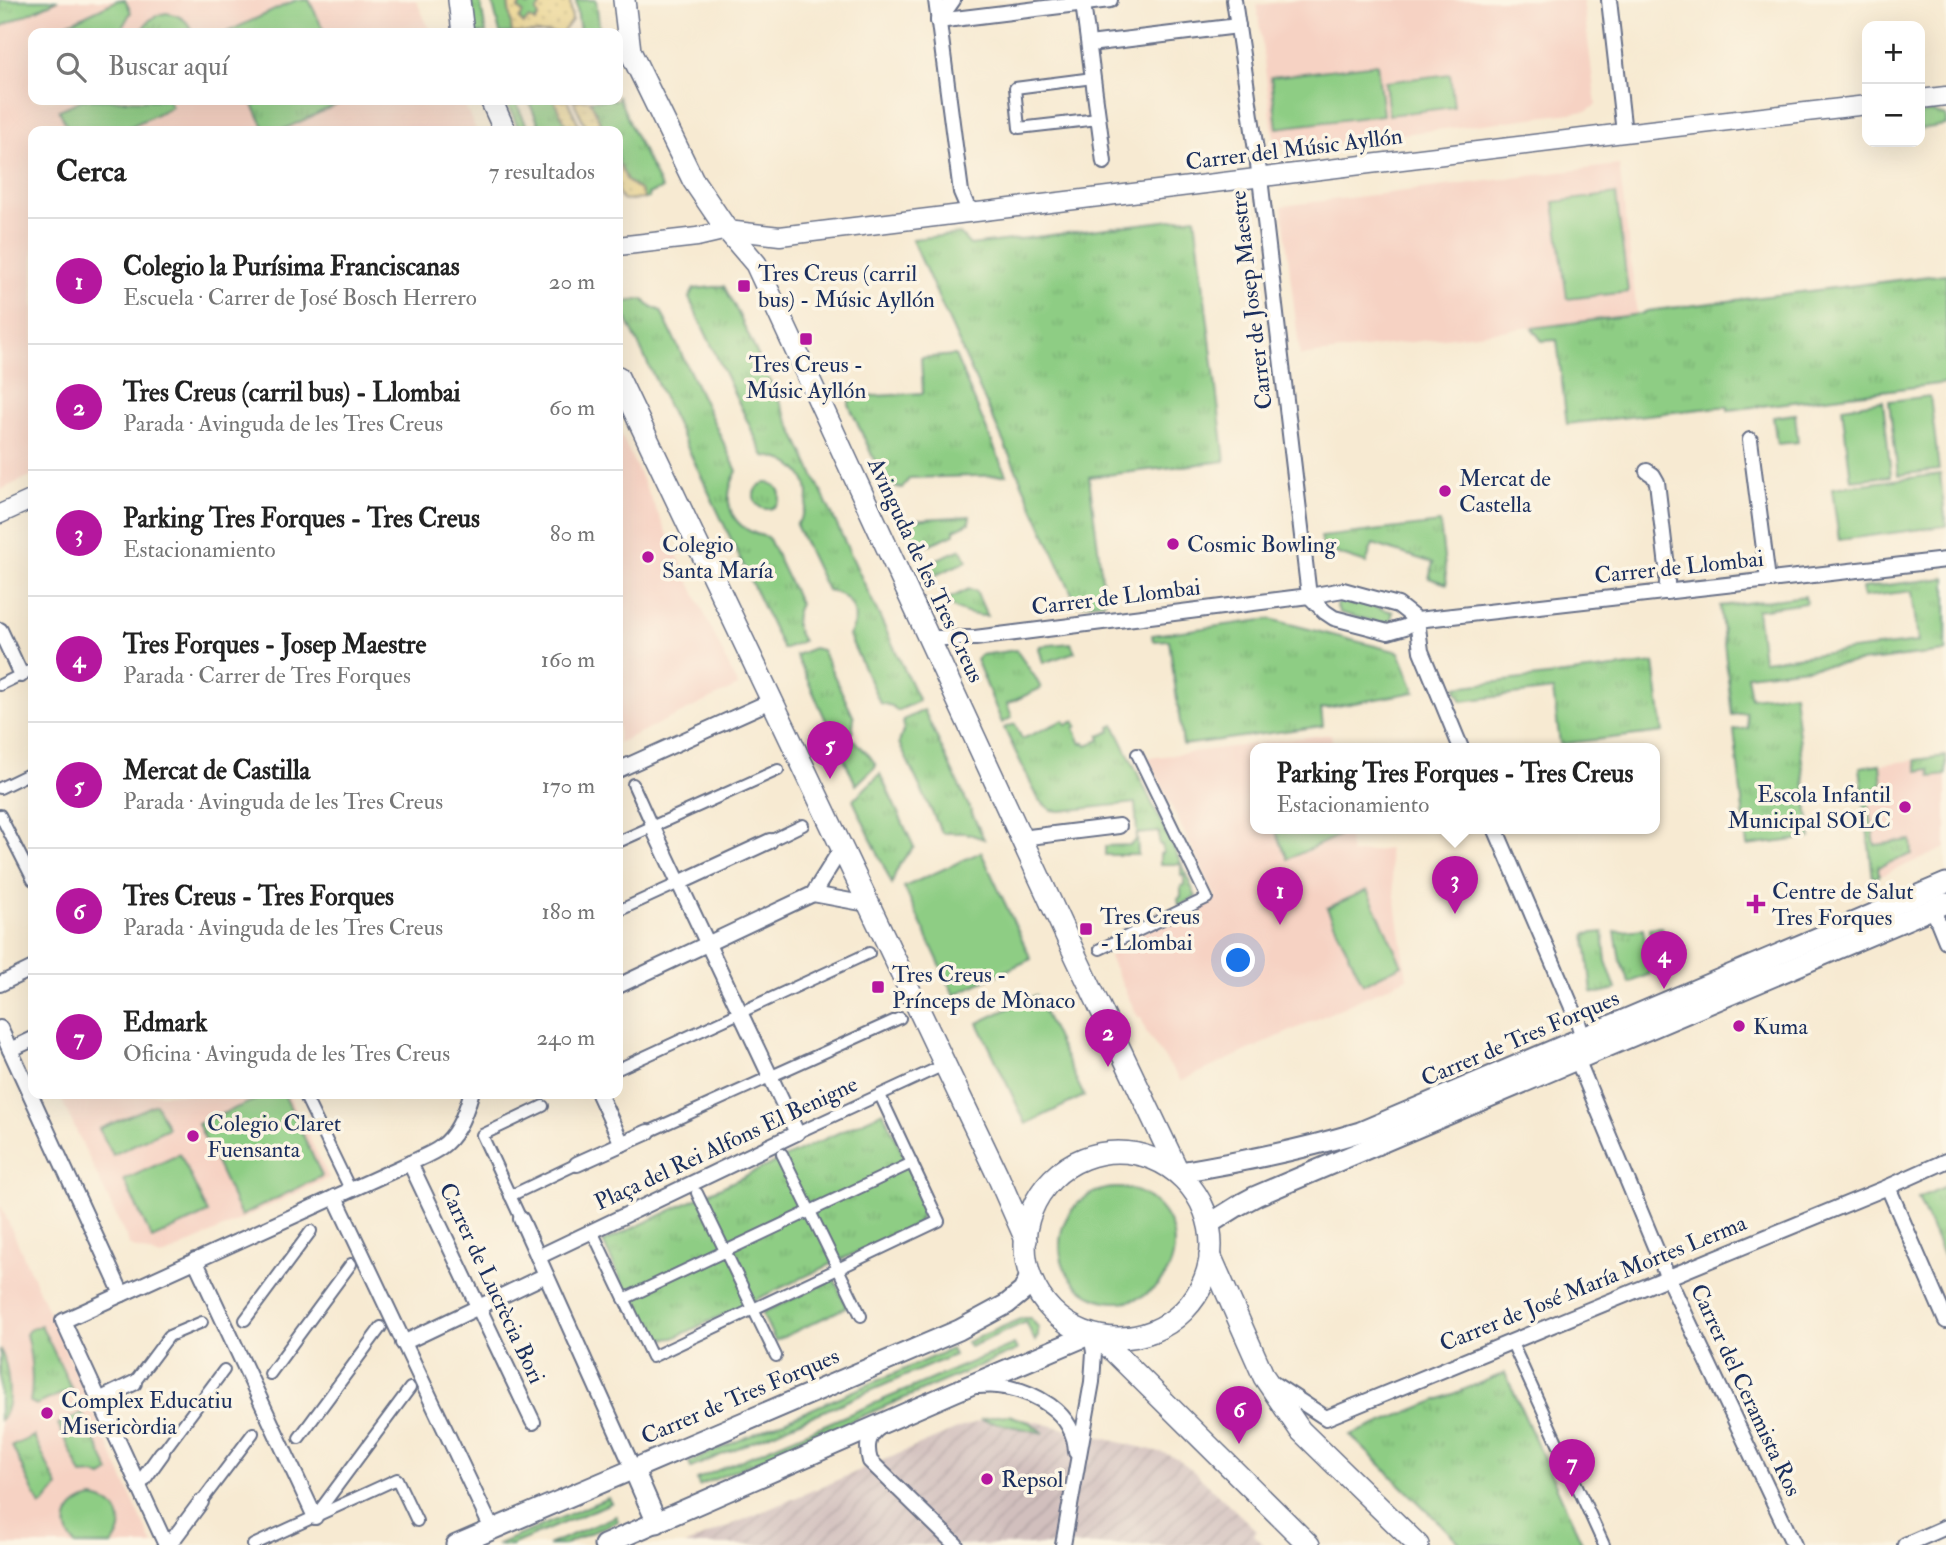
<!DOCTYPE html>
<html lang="es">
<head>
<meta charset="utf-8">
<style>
  :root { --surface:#fff; --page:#f2f2f2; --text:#222; --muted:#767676; --line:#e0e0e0; --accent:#b5179e }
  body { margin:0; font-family:"IM FELL Double Pica",serif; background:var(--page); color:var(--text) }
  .controls { position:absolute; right:21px; top:21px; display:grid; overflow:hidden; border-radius:14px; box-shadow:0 7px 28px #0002 }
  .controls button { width:63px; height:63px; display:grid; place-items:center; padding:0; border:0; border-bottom:2px solid var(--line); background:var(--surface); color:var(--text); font:35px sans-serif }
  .you { position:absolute; left:1239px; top:961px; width:24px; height:24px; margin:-18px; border:5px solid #fff; border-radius:50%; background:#1a73e8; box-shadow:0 0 0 10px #1a73e833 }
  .badge { display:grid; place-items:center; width:46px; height:46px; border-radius:50%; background:var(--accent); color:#fff; font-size:23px; font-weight:700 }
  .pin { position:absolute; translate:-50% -58px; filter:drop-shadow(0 2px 4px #0008) }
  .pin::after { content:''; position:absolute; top:37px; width:24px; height:21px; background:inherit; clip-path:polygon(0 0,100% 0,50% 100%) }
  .popup { position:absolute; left:1250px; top:743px; width:410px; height:91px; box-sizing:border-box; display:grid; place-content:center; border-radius:14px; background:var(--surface); filter:drop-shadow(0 2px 5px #0005); font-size:23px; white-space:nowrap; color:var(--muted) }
  .popup b { font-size:26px; color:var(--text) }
  .popup::after { content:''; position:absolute; left:50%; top:100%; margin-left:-14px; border:14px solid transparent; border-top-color:var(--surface) }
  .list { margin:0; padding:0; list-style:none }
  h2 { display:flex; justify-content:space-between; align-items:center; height:91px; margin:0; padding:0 28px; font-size:30px }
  h2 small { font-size:23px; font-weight:400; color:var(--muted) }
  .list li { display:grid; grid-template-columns:46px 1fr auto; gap:21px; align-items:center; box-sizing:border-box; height:126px; padding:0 28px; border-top:2px solid var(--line) }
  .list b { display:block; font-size:26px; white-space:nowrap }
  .list p { margin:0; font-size:23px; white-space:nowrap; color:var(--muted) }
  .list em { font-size:23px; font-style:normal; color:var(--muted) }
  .icon { flex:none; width:38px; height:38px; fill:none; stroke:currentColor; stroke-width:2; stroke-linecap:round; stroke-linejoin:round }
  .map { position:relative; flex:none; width:1946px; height:1545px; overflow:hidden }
  .search { position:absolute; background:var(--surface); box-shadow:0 7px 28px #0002; left:28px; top:28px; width:595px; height:77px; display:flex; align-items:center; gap:18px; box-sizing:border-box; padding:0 24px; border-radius:14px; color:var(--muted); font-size:26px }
  .panel { position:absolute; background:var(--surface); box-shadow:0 7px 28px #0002; left:28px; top:126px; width:595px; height:973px; border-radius:14px }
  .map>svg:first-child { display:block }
</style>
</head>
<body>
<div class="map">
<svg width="1946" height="1545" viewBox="0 0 1946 1545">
  <defs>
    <pattern id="industrial-furrows" width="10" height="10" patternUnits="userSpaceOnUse" patternTransform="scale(1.75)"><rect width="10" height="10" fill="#d1bfbd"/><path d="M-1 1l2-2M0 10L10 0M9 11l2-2" fill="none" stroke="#b3a4a5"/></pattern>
    <pattern id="grass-tufts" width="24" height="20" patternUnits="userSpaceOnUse" patternTransform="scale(1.75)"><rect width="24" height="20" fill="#8ecd84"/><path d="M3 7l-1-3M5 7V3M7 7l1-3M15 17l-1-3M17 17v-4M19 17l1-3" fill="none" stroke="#7ab074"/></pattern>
    <pattern id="sand-dots" width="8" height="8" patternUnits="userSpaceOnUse" patternTransform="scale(1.75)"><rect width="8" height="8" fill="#eeda9e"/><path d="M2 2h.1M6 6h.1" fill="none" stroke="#ccbb8a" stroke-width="1.8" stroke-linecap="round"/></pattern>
  </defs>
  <rect width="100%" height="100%" fill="#fcf5e5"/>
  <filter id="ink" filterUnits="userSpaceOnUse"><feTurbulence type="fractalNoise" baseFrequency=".0143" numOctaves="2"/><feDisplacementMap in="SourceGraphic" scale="14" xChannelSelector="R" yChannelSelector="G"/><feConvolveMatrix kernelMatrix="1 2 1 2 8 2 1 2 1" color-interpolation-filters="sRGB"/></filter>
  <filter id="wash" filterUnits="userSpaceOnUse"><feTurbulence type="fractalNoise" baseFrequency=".00686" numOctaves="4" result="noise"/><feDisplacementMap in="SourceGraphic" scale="28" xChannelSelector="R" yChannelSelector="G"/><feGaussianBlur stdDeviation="1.57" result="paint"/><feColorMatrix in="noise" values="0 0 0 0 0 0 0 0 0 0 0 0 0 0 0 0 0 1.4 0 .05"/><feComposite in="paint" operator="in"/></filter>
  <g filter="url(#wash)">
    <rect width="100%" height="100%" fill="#f7ead2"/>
    <g fill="#f6d2c3">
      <path d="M0,0H416L431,33H33V100H462L477,131H33V475L0,490Z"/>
      <path d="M1300,0H1583L1596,105L1587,111L1291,148L1281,145L1274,137L1273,132L1257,5Z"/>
      <path d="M1619,165L1637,314L1300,356L1282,206Z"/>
      <path d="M618,428L738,686L618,743Z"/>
      <path d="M1331,734L1333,748H1256V828H1346L1351,854L1388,849L1407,978L1181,1081L1147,1034L1141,1017H1138L1109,957L1116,946L1216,898L1148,758Z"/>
      <path d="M1946,756V848L1873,879L1860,767Z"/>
      <path d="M59,1094H288L329,1178L161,1257L130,1246Z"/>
      <path d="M0,1204L10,1226L153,1545H0Z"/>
    </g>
    <path fill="url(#industrial-furrows)" d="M1008,1415L1164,1453L1178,1459L1191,1469L1257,1531L1254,1535L1264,1545H684L962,1427L996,1416Z"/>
    <g fill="url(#grass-tufts)" stroke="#547e71" stroke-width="2">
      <path d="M0,0H58L0,27Z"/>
      <path d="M471,0H480L486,33H476Z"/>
      <path d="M492,0H508L512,33H500Z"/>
      <path d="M533,0L540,6V15L534,22L525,24L518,19V8L522,2L528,6Z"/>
      <path d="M576,0H596L600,33H580Z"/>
      <path d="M166,13C180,15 188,20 193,33H141C146,21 153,16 166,13Z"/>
      <path d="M618,96L633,131L662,189L648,194L649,198L644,199C640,189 636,188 628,182C615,171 618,146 618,131H604L590,100H618Z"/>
      <path d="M259,100H347L280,131H266L252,103Z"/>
      <path d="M505,100H515L529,131H520Z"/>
      <path d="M528,100H554L569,131H542Z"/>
      <path d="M1933,112L1946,116V125L1920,129V114Z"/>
      <path d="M1195,217L1225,461L1089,477L1105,602L1077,605L912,239L960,234L970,245Z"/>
      <path d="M1946,274V383L1728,410V407H1719L1567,424L1557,340L1542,341L1532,328L1641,314L1647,311Z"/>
      <path d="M724,286L738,313L919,701L897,711L892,706L880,703L849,636C862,614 852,595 827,590L796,525C822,493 803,459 764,456L689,298L694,289Z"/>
      <path d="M643,299L648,305L661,311L737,471C719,504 732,530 768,537L800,604C793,617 794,628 803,641L783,649L619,303Z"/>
      <path d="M955,355L1006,475L910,478L902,488L886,486L849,405V401L859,397L923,393L921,358Z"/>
      <path d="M1795,414L1798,442L1777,444L1773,417Z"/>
      <circle cx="767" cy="496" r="13"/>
      <path d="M970,516L969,523L954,530V534L921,548H918L906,527V523L909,520Z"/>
      <path d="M1440,523L1447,584L1429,578L1433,563L1373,544L1366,563L1323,549L1321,537Z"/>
      <path d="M961,549L967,561L929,578L926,568L928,563Z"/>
      <path d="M1946,578V652L1747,675L1751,698L1794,693L1811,838L1747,846L1734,730L1748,728L1746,713L1732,715L1720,606L1805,596L1806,603L1757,610L1763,661L1918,642L1912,591L1863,597L1862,588Z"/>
      <path d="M969,589L976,591L987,616C970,616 957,611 944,601Z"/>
      <path d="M1340,597L1393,612L1390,622L1385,624L1340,613L1337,607Z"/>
      <path d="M1270,619L1399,652L1415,692L1321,709L1323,726L1183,745L1169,640L1153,641L1152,635Z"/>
      <path d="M1071,643L1075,652L1043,663L1039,648L1040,646Z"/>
      <path d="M814,648L822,650L854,718L852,733L835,740L796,655Z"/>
      <path d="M1016,650L1035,677L1041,688L1007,704L1012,717L1002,723L976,659L981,655Z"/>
      <path d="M1654,663L1663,732L1560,744L1553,690L1462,701L1455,687Z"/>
      <path d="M924,710L984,839L966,833H942L899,743L904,728L903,720Z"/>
      <path d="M1064,720L1066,725L1074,721L1077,726L1074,728L1081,744L1085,742L1087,745L1100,740L1099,736L1111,731L1110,727L1114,725L1182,865L1196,897L1179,905L1178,898L1181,897V886L1184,885V875H1181V864H1160V854L1163,853L1162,845L1159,844V832L1137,834L1138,855H1105V846L1130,845L1136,840L1137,832L1135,803L1060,811L1051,810L1039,800L1004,728L1015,724L1022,739Z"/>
      <path d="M854,740C863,752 870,752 876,766L856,785L839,747Z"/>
      <path d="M1946,756V775L1931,777L1929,769L1918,771L1915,760Z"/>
      <path d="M1880,764L1882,786L1867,793L1875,845L1911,840L1912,854L1878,867L1879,876L1873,879L1860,767Z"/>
      <path d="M880,774L914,847C904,857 895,869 892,884L853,800Z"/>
      <path d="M1662,927L1668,967L1656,972L1649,928Z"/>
      <path d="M1643,929L1650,974L1629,983L1620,960L1615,932Z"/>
      <path d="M1603,932L1606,961L1616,989L1599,993L1592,992L1585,934Z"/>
      <path d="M883,1112L925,1201V1209L917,1224L674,1338C660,1340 653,1338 643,1328L603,1242Z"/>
      <path d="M1946,1186V1262L1918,1198Z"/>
      <path d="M834,1279L847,1307L775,1341L762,1313Z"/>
      <path d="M1023,1318H1030L1038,1327V1336L1035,1341L1026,1322L970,1347L967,1342Z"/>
      <path d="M41,1325L72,1389L36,1405L30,1402C34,1379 31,1355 26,1334L29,1330Z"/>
      <path d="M1014,1344L1017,1350L699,1486L697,1479Z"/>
      <path d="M0,1349C8,1364 15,1408 0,1420Z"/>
      <path d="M951,1349L954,1355L691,1468L689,1462Z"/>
      <path d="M1505,1373L1583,1545H1462L1350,1435Z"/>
      <path d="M82,1413L110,1472L102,1477L95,1474L82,1475L58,1424Z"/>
      <path d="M1009,1415L1031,1423L1044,1433L980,1420L996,1416Z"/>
      <path d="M34,1436L58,1487L43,1505L40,1506L12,1446Z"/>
      <path d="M608,1498L611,1503L511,1545H496Z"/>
      <path d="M616,1516L618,1521L563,1545H548Z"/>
    </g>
    <g fill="url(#sand-dots)" stroke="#84847e" stroke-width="2" fill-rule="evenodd">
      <path d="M508,0H570L572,20L562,33H512ZM533,0L540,6L536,12L539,16L535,22L529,18L524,24L519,19L523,13L518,8L522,2L528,6Z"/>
      <path d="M554,100H567L582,131H569Z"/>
      <path d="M573,100H590L604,131H588Z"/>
      <path d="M618,161L627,181L641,191L644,199L622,200L618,192Z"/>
    </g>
    <g fill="#8ecd84" stroke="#547e71" stroke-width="2">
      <path d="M118,0H125L131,12L123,26V33H48Z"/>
      <path d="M296,0H309L325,33H225Z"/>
      <path d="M1377,64L1383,115L1277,128L1271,77Z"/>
      <path d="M1450,74L1454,107L1389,115L1385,82Z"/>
      <path d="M82,100H168L172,107L121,131H69L59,110Z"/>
      <path d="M1616,194L1628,292L1567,299L1554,202Z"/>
      <path d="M1930,396L1939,470L1898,475L1889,401Z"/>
      <path d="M1883,401L1891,476L1851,480L1842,407Z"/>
      <path d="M1940,474L1946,526L1839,540L1832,488Z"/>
      <path d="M1274,828H1334L1338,836L1288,859Z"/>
      <path d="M981,852L1031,959L954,995L904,887Z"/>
      <path d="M1367,890L1402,965L1363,984L1327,908Z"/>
      <path d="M1036,995L1084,1096L1026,1124L978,1023Z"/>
      <path d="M269,1094H284L322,1176L241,1216L198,1124Z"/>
      <path d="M156,1104L168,1128L113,1155L99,1129Z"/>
      <path d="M180,1154L208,1213L152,1239L124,1180Z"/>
      <circle cx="1117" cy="1245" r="57"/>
      <path d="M93,1498C119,1502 129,1524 112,1545H75C58,1524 68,1503 93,1498Z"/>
    </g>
  </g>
  <g filter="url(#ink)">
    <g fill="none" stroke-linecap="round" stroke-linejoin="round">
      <g stroke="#687087" stroke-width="14">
        <g id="pedestrian">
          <path d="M1093,78L1015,88L1019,128L1098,119"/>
          <path d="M0,685L33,669"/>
          <path d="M633,784L652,826"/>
          <path d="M0,788L33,772"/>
          <path d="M0,815L33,880"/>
          <path d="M770,841L803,825"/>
          <path d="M618,842L778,770"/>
          <path d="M618,911L679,883"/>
          <path d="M1100,949L1207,898L1137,754"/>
          <path d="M618,1069L869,953"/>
          <path d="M304,1094L350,1189"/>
          <path d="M648,1132L900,1018"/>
          <path d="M797,1133L944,1065"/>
          <path d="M782,1154L861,1316"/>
          <path d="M697,1193L776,1356"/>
          <path d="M510,1196L577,1164"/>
          <path d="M521,1219L482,1135L543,1106"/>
          <path d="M592,1231L652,1357L939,1221L880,1095"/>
          <path d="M624,1299L912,1163"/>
          <path d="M245,1320L311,1231"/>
          <path d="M1511,1341L1604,1545"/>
          <path d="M270,1374L351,1264"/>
          <path d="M134,1383L169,1336L202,1322"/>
          <path d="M299,1438L381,1327"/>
          <path d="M162,1453L224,1370"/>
          <path d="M201,1502L253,1433"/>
          <path d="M316,1515L410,1388"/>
          <path d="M253,1545L397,1479L417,1521"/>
        </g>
      </g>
      <g stroke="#687087" stroke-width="18">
        <g id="minor">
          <path d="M936,0L961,192L967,206L976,212"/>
          <path d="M1609,0L1624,133"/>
          <path d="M1083,3L1104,162"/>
          <path d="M938,21L1110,0"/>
          <path d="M938,21L953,0"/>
          <path d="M1089,44L1238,26"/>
          <path d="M1750,440L1768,580"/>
          <path d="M1647,471L1653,475L1657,482L1667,567V592"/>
          <path d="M1417,620L1398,605L1343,590L1309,596L1325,612L1334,618L1388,632L1405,627L1417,620L1946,560"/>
          <path d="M1417,620L1421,651L1461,748"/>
          <path d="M0,630L21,675"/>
          <path d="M929,638H975L1309,596L1260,178L1234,0"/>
          <path d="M618,770L771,701"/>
          <path d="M1495,828L1577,1019L1583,1038L1577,1059L1668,1278L1794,1545"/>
          <path d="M1021,838L1119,826"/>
          <path d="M679,883L770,841"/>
          <path d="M813,894L867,904"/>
          <path d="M1933,909L1946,941"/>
          <path d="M0,984L33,968"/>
          <path d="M618,986L813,894L841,849"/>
          <path d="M0,1028L122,1294"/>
          <path d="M10,1050L33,1039"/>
          <path d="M599,1094L622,1144"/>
          <path d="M410,1163L533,1422"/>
          <path d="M577,1164L648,1132"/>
          <path d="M1888,1187L1946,1321"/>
          <path d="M335,1197L492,1529"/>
          <path d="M521,1219L633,1468"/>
          <path d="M538,1257L797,1133L652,826"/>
          <path d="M195,1260L315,1517"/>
          <path d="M403,1343L546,1275"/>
          <path d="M1271,1382L1326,1418L1888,1187L1946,1161"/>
          <path d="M975,1386C983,1386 991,1385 998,1386C1033,1390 1075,1412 1076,1452"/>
          <path d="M99,1400L134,1383"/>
          <path d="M880,1427C867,1436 866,1447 870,1461L956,1545"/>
          <path d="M139,1485L162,1453"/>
          <path d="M166,1545L63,1321L410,1163C420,1158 432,1154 441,1147C457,1136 466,1112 471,1094"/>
          <path d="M169,1545L201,1502"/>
          <path d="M1063,1545L1092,1382L1094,1352L1091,1335"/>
          <path d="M1905,1545L1946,1527"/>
        </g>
      </g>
      <g stroke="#687087" stroke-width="21">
        <g id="tertiary">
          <path d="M1920,99L1946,96"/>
          <path d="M618,246L697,237L727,230L780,236L1624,133L1867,105"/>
          <path d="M0,514L33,499"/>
        </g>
      </g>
      <g stroke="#687087" stroke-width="23">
        <g id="secondary">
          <path d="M1180,1172C1241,1162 1301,1150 1360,1132L1946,883"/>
          <path d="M1209,1224L1241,1204L1256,1196L1946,903"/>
          <path d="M633,1468L657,1523"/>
          <path d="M456,1545L959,1330L1007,1304L1023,1291L1030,1276"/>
          <path d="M604,1545L954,1392L1089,1335"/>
        </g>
      </g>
      <g stroke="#687087" stroke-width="24">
        <g id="primary">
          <path d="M459,0L463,33"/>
          <path d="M624,0L630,51L693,180L727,230L756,264L1077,959L1177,1169"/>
          <path d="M491,100L505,131"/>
          <path d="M618,377L997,1174L1026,1240"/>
          <circle cx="1118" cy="1245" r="93"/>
          <path d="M1210,1255L1264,1377L1300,1430L1418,1545"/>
          <path d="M1099,1337L1309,1545"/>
        </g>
      </g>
      <use href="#pedestrian" stroke="#fff" stroke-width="10"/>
      <use href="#minor" stroke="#fff" stroke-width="14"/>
      <use href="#tertiary" stroke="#fff" stroke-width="18"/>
      <use href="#secondary" stroke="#fff" stroke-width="19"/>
      <use href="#primary" stroke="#fff" stroke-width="21"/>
    </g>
  </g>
  <g fill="#b5179e" stroke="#fcf5e5" stroke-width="2.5">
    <rect x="737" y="279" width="14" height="14" rx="3.5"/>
    <rect x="799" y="332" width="14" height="14" rx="3.5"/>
    <circle cx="1445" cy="491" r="7"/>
    <circle cx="1173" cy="544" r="7"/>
    <circle cx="648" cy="557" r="7"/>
    <circle cx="1905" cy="807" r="7"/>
    <path d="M1752.5 893.5h7v7h7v7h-7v7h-7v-7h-7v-7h7z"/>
    <rect x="1079" y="922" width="14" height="14" rx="3.5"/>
    <rect x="871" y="980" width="14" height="14" rx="3.5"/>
    <circle cx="1739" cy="1026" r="7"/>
    <circle cx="193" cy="1136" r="7"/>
    <circle cx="47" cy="1413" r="7"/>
    <circle cx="987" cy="1479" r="7"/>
  </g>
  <g text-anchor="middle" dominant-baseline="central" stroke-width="7" stroke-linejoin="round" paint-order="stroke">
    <g font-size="23" fill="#1b2f5e" stroke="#fcf5e5">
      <text transform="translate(1294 149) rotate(-7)">Carrer del Músic Ayllón</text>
      <text transform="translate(1251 300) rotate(-97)">Carrer de Josep Maestre</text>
      <text transform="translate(1679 567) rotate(-6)">Carrer de Llombai</text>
      <text transform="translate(926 570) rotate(65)">Avinguda de les Tres Creus</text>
      <text transform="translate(1116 597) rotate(-7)">Carrer de Llombai</text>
      <text transform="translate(1520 1038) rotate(-23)">Carrer de Tres Forques</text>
      <text transform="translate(726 1143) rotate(-25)">Plaça del Rei Alfons El Benigne</text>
      <text transform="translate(492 1283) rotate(65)">Carrer de Lucrècia Bori</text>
      <text transform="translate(1593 1283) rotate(-22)">Carrer de José María Mortes Lerma</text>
      <text transform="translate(1746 1390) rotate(65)">Carrer del Ceramista Ros</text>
      <text transform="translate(740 1396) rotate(-23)">Carrer de Tres Forques</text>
    </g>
    <g font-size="23" fill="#1b2f5e" stroke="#fcf5e5" text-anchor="start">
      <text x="758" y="273">Tres Creus (carril<tspan x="758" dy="26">bus) - Músic Ayllón</tspan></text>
      <text x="806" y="364" text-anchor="middle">Tres Creus -<tspan x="806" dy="26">Músic Ayllón</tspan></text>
      <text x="1459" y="478">Mercat de<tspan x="1459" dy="26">Castella</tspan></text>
      <text x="662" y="544">Colegio<tspan x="662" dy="26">Santa María</tspan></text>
      <text x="1187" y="544">Cosmic Bowling</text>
      <text x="1891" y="794" text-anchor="end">Escola Infantil<tspan x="1891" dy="26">Municipal SOLC</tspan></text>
      <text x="1772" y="891">Centre de Salut<tspan x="1772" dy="26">Tres Forques</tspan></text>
      <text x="1100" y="916">Tres Creus<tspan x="1100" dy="26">- Llombai</tspan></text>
      <text x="892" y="974">Tres Creus -<tspan x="892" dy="26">Prínceps de Mònaco</tspan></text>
      <text x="1753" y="1026">Kuma</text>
      <text x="207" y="1123">Colegio Claret<tspan x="207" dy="26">Fuensanta</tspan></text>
      <text x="61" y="1400">Complex Educatiu<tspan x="61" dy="26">Misericòrdia</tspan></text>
      <text x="1001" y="1479">Repsol</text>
    </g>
  </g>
</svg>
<div class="controls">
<button>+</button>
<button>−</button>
</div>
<div class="you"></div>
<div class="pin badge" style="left:1280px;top:925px">1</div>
<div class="pin badge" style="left:1108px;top:1067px">2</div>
<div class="pin badge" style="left:1455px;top:914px">3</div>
<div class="popup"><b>Parking Tres Forques - Tres Creus</b>Estacionamiento</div>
<div class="pin badge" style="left:1664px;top:989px">4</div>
<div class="pin badge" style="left:830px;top:779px">5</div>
<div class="pin badge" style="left:1239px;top:1444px">6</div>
<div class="pin badge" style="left:1572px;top:1497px">7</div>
<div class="search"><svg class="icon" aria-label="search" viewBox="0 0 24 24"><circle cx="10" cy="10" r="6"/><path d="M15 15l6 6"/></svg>Buscar aquí</div>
<section class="panel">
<h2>Cerca<small>7 resultados</small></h2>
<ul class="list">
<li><span class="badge">1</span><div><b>Colegio la Purísima Franciscanas</b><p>Escuela · Carrer de José Bosch Herrero</p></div><em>20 m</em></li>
<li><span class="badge">2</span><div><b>Tres Creus (carril bus) - Llombai</b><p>Parada · Avinguda de les Tres Creus</p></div><em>60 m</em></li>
<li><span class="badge">3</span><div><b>Parking Tres Forques - Tres Creus</b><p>Estacionamiento</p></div><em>80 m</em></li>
<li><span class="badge">4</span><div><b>Tres Forques - Josep Maestre</b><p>Parada · Carrer de Tres Forques</p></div><em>160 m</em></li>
<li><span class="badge">5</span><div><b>Mercat de Castilla</b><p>Parada · Avinguda de les Tres Creus</p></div><em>170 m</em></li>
<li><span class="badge">6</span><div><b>Tres Creus - Tres Forques</b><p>Parada · Avinguda de les Tres Creus</p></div><em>180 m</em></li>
<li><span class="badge">7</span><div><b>Edmark</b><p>Oficina · Avinguda de les Tres Creus</p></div><em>240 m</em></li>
</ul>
</section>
</div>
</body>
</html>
